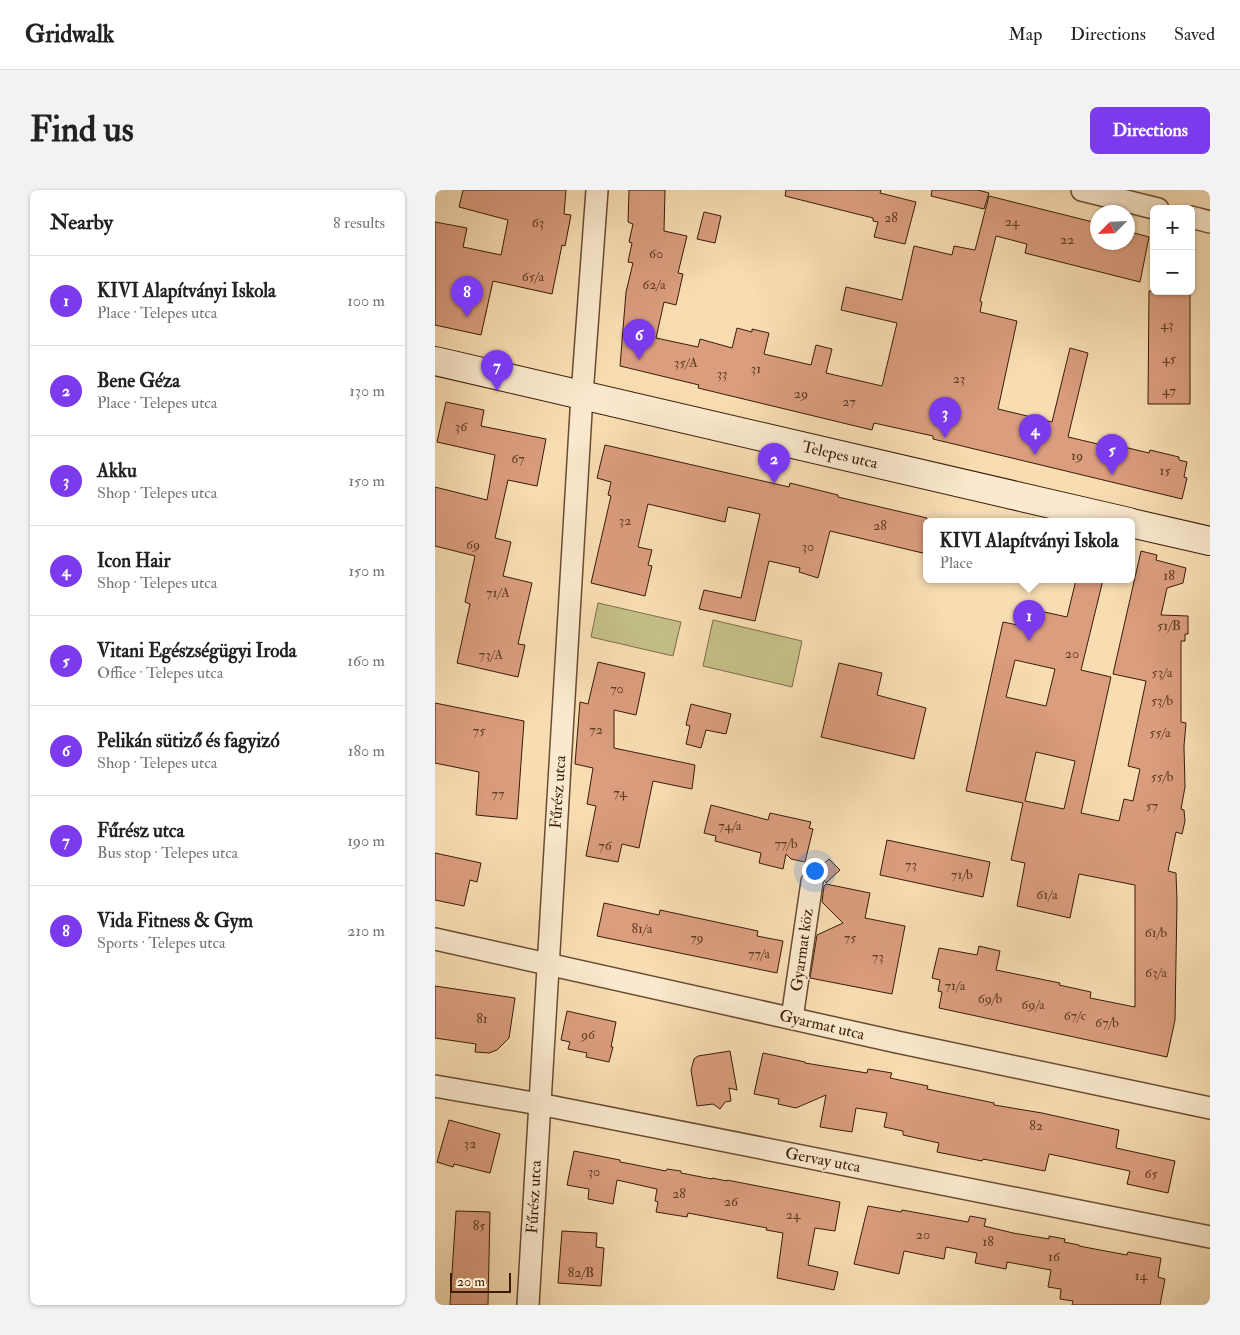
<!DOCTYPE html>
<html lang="en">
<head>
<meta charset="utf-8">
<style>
  :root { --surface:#fff; --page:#f2f2f2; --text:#222; --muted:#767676; --line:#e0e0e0; --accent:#7c3aed }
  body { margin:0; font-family:"IM FELL Double Pica",serif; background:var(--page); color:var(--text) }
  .controls { position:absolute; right:15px; top:15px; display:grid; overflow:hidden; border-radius:8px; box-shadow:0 1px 4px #0004 }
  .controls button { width:45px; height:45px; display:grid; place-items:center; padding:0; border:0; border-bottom:1px solid var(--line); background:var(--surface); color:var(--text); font:25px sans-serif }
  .compass { position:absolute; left:655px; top:15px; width:45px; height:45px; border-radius:50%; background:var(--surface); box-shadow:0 1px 4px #0004; rotate:246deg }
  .scale { position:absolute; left:15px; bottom:12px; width:61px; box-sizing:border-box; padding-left:5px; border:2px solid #3a1c06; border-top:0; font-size:14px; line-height:18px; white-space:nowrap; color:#3a1c06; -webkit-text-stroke:4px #fae9ce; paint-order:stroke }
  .you { position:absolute; left:379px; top:680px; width:18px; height:18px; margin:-12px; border:4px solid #fff; border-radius:50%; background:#1a73e8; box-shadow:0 0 0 8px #1a73e833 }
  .badge { display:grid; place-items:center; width:32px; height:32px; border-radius:50%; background:var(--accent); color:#fff; font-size:16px; font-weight:700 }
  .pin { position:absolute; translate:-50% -41px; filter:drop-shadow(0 1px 2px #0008) }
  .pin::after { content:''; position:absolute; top:26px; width:18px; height:15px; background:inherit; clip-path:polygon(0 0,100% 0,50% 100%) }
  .popup { position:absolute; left:488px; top:328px; width:212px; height:65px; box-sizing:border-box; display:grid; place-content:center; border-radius:8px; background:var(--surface); filter:drop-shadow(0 1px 4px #0005); font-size:16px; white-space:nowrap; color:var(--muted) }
  .popup b { font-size:19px; color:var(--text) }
  .popup::after { content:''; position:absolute; left:50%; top:100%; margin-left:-10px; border:10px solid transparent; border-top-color:var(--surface) }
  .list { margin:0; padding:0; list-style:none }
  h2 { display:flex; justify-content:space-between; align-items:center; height:65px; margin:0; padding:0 20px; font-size:21px }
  h2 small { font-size:16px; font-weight:400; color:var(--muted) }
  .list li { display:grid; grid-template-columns:32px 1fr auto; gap:15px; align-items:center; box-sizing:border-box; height:90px; padding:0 20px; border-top:1px solid var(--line) }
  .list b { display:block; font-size:19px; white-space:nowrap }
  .list p { margin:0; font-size:16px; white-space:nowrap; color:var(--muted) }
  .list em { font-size:16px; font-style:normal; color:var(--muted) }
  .map { position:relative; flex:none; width:775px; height:1115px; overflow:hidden; border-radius:8px }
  header { display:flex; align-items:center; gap:30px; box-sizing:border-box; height:70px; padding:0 25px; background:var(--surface); border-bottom:1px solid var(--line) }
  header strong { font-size:24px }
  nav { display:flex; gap:28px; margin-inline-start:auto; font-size:18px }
  .intro { display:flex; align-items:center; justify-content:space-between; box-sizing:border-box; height:120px; padding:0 30px }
  h1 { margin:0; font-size:35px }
  .button { padding:12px 22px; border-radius:8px; background:var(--accent); color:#fff; font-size:18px; font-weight:700 }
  main { display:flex; gap:30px; padding:0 30px }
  aside { flex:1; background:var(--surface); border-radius:8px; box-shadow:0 1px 4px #0004 }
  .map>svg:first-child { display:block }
</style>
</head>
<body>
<header>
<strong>Gridwalk</strong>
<nav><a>Map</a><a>Directions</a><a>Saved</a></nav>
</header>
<div class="intro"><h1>Find us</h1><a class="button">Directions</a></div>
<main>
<aside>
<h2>Nearby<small>8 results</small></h2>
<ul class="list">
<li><span class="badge">1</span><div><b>KIVI Alapítványi Iskola</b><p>Place · Telepes utca</p></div><em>100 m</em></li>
<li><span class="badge">2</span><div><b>Bene Géza</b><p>Place · Telepes utca</p></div><em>130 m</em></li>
<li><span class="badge">3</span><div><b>Akku</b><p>Shop · Telepes utca</p></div><em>150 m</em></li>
<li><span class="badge">4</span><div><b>Icon Hair</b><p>Shop · Telepes utca</p></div><em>150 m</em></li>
<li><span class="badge">5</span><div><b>Vitani Egészségügyi Iroda</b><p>Office · Telepes utca</p></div><em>160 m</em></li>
<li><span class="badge">6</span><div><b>Pelikán sütiző és fagyizó</b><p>Shop · Telepes utca</p></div><em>180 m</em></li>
<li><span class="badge">7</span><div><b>Fűrész utca</b><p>Bus stop · Telepes utca</p></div><em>190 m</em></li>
<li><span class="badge">8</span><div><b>Vida Fitness &amp; Gym</b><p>Sports · Telepes utca</p></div><em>210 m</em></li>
</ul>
</aside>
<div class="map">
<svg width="775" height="1115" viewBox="0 0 775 1115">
  <rect width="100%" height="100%" fill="#f8ddb3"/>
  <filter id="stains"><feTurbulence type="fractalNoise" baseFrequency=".004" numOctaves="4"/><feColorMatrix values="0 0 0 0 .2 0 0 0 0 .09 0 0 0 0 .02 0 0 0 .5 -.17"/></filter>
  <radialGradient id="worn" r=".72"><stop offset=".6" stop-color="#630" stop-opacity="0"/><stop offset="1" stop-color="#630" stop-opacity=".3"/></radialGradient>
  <g fill="#c4bf88" stroke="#7f6e47">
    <path d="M163,413L246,432L238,466L156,447Z"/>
    <path d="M278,430L367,451L357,497L268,476Z"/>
  </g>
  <g fill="#da9d7e" stroke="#3a1c06" fill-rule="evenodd">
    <path d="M28,0H131L129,24L136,25L130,56L127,55L117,104L58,91L46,145L0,135V32L32,38L28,57L66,65L73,30L24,17Z"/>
    <path d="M194,0H230L229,41L252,46L243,83L248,84L241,115L229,112L221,148L263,157L265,149L297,158L302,138L317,142V139L334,143L329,164L376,175L381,155L397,159L391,183L447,196L462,133L406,120L411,97L467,110L479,56L517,65L519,56L540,60L554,6L662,33V52H692V41L714,47L705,92L590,63L592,54L561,46L545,111L547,112L545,122L582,131L563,219L617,232L635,158L653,163L633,247L663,254L664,251L714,263L715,260L744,267V270L752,272L749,287L752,288L747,309L498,249V246L439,233L437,240L263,198L264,195L185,176L191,102L198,73L193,72L197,53L194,52L198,34L193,32Z"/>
    <path d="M351,0H446L445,3L481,12L470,54L439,47L443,32L438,31V28L350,6Z"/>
    <path d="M497,0H543L554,3L549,19L496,6Z"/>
    <path d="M269,22L286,26L280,53L262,49Z"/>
    <path d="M714,101H755V214H713Z"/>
    <path d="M11,212L49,220L46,236L111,249L102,296L73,290L60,348L76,352L68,386L97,393L83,454L90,455L83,487L22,473L35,414L30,412L40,366L0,356V297L52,310L60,265L2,252Z"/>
    <path d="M170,255L354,297L355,293L403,305V307L492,328V364L395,341L383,388L364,382L365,378L334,371L320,431L264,419L269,400L306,408L325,324L293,317L290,332L213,314L203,357L217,360L213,375L217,376L210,406L156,393L176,306L173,305L176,292L162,288Z"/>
    <path d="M706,361L722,365L721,370L751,378L748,393L732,398L726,425L753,426V444H750V451H746V532L751,533L749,556L750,597L746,619L749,620L750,631L747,644L741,642L733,681L741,683L742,711L740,830L732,867L504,818L507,802L503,801L505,790L497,788L504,758L542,765L544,756L565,761L561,780L625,793L624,795L656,802L655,808L700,817V695L644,684L635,728L582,716L590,673L576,670L588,613L531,601L568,432L592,437L596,419L632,427L641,390H668L646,480L676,487L646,623L684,631L689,609L698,611L705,579L693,576L711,491L678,484ZM580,470L620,479L611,516L571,507ZM601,562L640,571L629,619L590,611Z"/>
    <path d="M163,472L210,483L201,525L179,520V558L260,575L257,599L218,591L204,658L187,654L183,672L151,666L161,616L152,614L158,578L140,574L145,512L153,514Z"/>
    <path d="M404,473L447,483L442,505L491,518L479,569L386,547Z"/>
    <path d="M0,513L89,531L82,629L41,625L44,582L0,573Z"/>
    <path d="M256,514L296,524L291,544L271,540L266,558L251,554L255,536L251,535Z"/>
    <path d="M276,615L333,630L335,623L376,632L374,638L378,639L370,672L356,669L351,664L348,679L324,673L326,663L280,651L281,646L269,643Z"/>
    <path d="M452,650L555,672L548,707L445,685Z"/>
    <path d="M0,663L46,673L42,692L35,690L29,716L0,710Z"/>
    <path d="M394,669L405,680L391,693L385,683L381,681Z"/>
    <path d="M391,694L435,703L430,728L470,736L457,804L375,788L382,745L408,733L387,712L389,696Z"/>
    <path d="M169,713L224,725L225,720L323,741L322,746L348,751L342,783L162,746Z"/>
    <path d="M0,796L80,808L74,848L62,860L54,863L40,862L41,854L0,848Z"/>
    <path d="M132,821L181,832L176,857H178L174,872L151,867L152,863L133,859L135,852L126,850Z"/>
    <path d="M295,861L302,900L294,898L296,911L290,912L285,919L278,914L262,916L256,880L259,869L263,866Z"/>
    <path d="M328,863L370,872V873L432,883L433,879L457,883L455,888L493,896L492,899L559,913V915L607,923L684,940L681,958L740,971L733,1003L692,994L695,981L614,964L610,981L548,969L547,971L502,962L504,953L468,945V941L449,937L452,923L421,918L417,942L385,937L391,905L361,918L343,914L344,909L319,904Z"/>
    <path d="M14,930L65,944L55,983L19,974L18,977L2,972Z"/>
    <path d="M139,961L185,970V972L196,974L231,981L232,979L246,981V983L277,989V988L292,991V990L405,1012L400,1041L380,1038L373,1075L403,1082L399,1100L342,1088L348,1043L331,1040L332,1038L253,1023L252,1027L221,1022L223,1012L220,1011L222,999L182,990L178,1014L153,1009L154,999L132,995Z"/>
    <path d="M433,1016L466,1022L467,1020L533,1032L535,1026L551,1029L549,1036L578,1043L614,1049V1046L630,1049L629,1052L644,1055V1056L681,1063L692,1065L693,1062L726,1068L723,1087L730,1089L725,1115H637L638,1111L625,1109L626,1099L613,1097L616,1080L572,1072L571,1079L540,1073L542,1063L511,1057L509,1069L469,1061L464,1084L419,1074Z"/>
    <path d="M21,1021L55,1022L53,1115H15Z"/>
    <path d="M127,1041L162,1043L161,1057L169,1058L166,1096L123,1093Z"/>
  </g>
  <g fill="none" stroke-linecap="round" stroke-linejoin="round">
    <g stroke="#6a4c31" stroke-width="24">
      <g id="street">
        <path d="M647,0L723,19"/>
        <path d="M756,27L775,32"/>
        <path d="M0,749L462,852L775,918"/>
        <path d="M357,828L377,692"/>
        <path d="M0,896L104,914L775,1047"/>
        <path d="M93,1115L147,205L162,0"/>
      </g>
    </g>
    <g stroke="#3a1c06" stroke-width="30">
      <g id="secondary">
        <path d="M0,171L694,332"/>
        <path d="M696,333L775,351"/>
      </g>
    </g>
    <use href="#street" stroke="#fae9ce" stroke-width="21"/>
    <use href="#secondary" stroke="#fae9ce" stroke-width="28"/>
  </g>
  <g text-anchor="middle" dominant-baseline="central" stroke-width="4" stroke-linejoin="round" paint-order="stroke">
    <g font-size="14" fill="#623c24">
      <text x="456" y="27">28</text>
      <text x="577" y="31">24</text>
      <text x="103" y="32">63</text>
      <text x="632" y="49">22</text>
      <text x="221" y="63">60</text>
      <text x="98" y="86">65/a</text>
      <text x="219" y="94">62/a</text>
      <text x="732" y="134">43</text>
      <text x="734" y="168">45</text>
      <text x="251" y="172">35/A</text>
      <text x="321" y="178">31</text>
      <text x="287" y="183">33</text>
      <text x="524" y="188">23</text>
      <text x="734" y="200">47</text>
      <text x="366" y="203">29</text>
      <text x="414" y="211">27</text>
      <text x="26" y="236">36</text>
      <text x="642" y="265">19</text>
      <text x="83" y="268">67</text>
      <text x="730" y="280">15</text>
      <text x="190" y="330">32</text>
      <text x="445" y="335">28</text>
      <text x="38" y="354">69</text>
      <text x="373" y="356">30</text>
      <text x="734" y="385">18</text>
      <text x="63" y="402">71/A</text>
      <text x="734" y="435">51/B</text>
      <text x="637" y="463">20</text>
      <text x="56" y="464">73/A</text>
      <text x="727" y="482">53/a</text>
      <text x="182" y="498">70</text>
      <text x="727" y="510">53/b</text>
      <text x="161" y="539">72</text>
      <text x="44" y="540">75</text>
      <text x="725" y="542">55/a</text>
      <text x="727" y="586">55/b</text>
      <text x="185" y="602">74</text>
      <text x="63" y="603">77</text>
      <text x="717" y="615">57</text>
      <text x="295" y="635">74/a</text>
      <text x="351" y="653">77/b</text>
      <text x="170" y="655">76</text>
      <text x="476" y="674">73</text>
      <text x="527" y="684">71/b</text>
      <text x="612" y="704">61/a</text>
      <text x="207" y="738">81/a</text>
      <text x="721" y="742">61/b</text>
      <text x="262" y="747">79</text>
      <text x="415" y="747">75</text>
      <text x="324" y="763">77/a</text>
      <text x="443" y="766">73</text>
      <text x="721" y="782">63/a</text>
      <text x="520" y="795">71/a</text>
      <text x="555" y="808">69/b</text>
      <text x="598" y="814">69/a</text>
      <text x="640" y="825">67/c</text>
      <text x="47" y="828">81</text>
      <text x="672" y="832">67/b</text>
      <text x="153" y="844">96</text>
      <text x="601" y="935">82</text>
      <text x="35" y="953">32</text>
      <text x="159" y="981">30</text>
      <text x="716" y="983">65</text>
      <text x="244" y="1003">28</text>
      <text x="296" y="1011">26</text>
      <text x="358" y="1024">24</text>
      <text x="44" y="1035">85</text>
      <text x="488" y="1044">20</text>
      <text x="553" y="1051">18</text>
      <text x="619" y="1066">16</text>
      <text x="146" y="1082">82/B</text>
      <text x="706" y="1085">14</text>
    </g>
    <g font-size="16" fill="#3a1c06" stroke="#fae9ce">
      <text transform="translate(405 265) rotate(13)">Telepes utca</text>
      <text transform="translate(123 602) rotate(-86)">Fűrész utca</text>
      <text transform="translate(367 760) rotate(-82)">Gyarmat köz</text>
      <text transform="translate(387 835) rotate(13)">Gyarmat utca</text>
      <text transform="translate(388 970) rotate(11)">Gervay utca</text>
      <text transform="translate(99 1007) rotate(-87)">Fűrész utca</text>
    </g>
  </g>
  <rect width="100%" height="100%" filter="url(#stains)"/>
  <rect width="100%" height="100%" fill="url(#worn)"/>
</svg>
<div class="controls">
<button>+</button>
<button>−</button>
</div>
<svg class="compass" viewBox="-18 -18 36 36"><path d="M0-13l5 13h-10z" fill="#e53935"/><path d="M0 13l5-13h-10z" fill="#767676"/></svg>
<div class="scale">20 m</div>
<div class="you"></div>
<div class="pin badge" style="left:594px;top:451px">1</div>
<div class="popup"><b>KIVI Alapítványi Iskola</b>Place</div>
<div class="pin badge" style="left:339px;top:294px">2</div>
<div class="pin badge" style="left:510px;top:248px">3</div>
<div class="pin badge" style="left:600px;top:265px">4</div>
<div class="pin badge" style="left:677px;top:285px">5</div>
<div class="pin badge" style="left:204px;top:170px">6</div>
<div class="pin badge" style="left:62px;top:201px">7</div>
<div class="pin badge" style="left:32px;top:127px">8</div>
</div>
</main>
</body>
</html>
